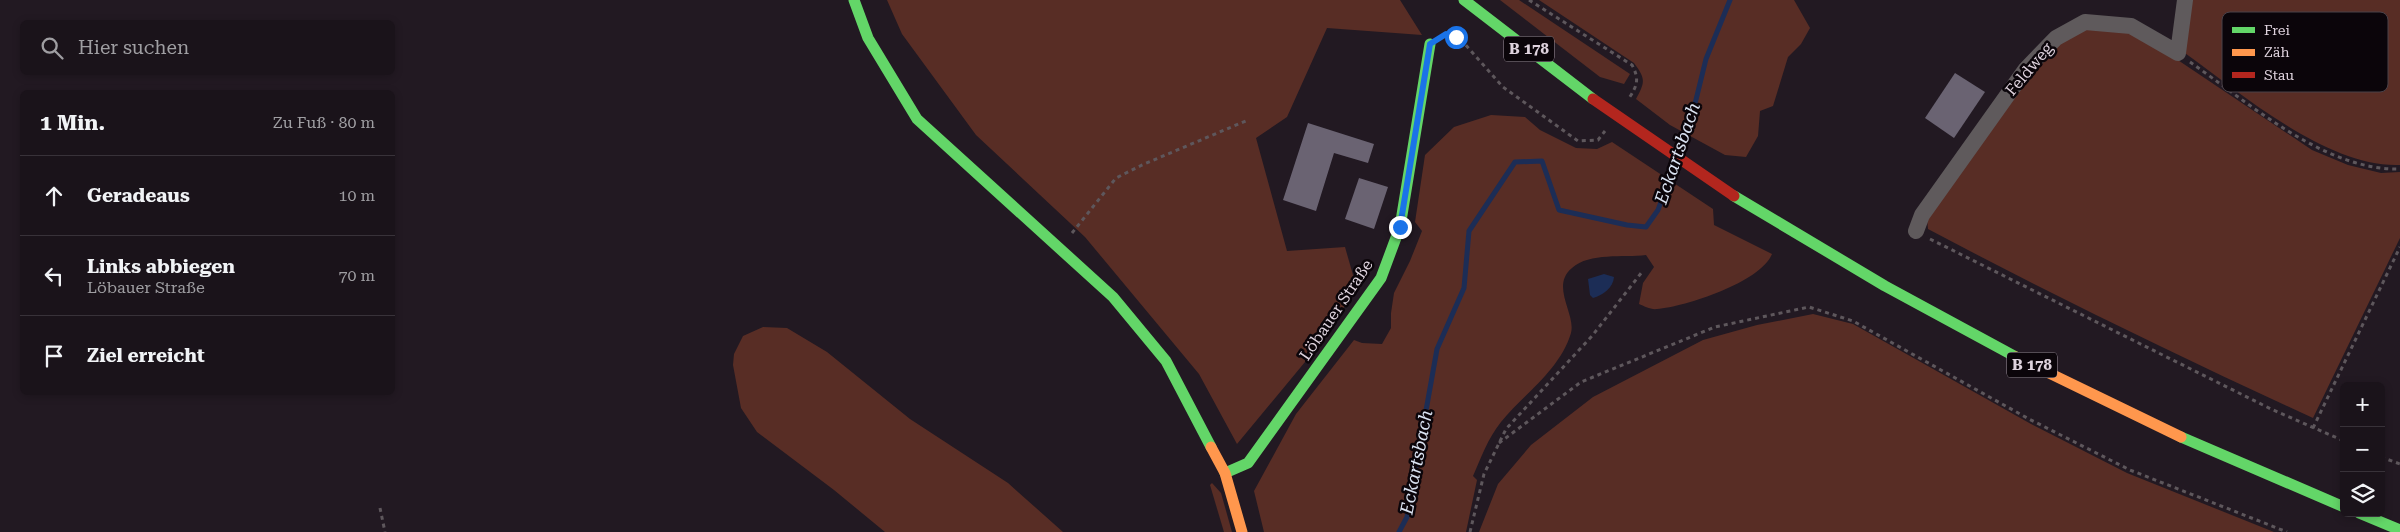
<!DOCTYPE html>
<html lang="de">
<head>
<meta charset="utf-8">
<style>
  :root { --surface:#1a131a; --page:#272027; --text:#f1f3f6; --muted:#9f9ea2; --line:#383239 }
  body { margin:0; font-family:"Roboto Serif",serif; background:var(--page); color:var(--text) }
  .controls { position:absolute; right:15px; bottom:15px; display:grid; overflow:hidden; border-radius:8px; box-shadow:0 2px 8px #0003 }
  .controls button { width:45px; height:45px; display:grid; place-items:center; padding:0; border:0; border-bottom:1px solid var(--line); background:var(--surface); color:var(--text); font:25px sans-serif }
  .stop { position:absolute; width:15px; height:15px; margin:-11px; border:4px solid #1a73e8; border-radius:50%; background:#fff }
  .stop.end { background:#1a73e8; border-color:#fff; box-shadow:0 1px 5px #0008 }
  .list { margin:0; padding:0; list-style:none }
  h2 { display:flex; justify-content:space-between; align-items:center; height:65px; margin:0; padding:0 20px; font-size:21px }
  h2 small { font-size:16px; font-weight:400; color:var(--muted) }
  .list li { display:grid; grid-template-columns:32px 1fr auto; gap:15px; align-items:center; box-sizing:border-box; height:80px; padding:0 20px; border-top:1px solid var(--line) }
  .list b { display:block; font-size:19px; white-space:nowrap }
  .list p { margin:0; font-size:16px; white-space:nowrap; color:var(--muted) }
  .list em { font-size:16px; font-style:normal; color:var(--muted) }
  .icon { flex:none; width:28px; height:28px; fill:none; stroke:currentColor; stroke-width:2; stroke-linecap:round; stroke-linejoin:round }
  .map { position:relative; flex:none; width:2400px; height:532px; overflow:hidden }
  .search { position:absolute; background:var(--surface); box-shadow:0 2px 8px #0003; left:20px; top:20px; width:375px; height:55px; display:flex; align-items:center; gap:12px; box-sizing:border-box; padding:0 18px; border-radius:8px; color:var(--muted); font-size:19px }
  .panel { position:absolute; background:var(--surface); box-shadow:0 2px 8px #0003; left:20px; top:90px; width:375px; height:305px; border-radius:8px }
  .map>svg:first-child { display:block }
</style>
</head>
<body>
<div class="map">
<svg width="2400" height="532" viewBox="0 0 2400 532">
  <rect width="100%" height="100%" fill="#221922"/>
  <g fill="#582d25">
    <path d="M887,0H1400L1422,35L1327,28L1287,117L1256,138L1287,251L1345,247L1357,289L1305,362L1237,444L1199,374L1085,237L976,135L902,34Z"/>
    <path d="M1500,0H1519L1630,74L1624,84L1600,77Z"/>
    <path d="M1539,0H1794L1810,28L1801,44L1788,57L1773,106L1760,111L1758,136L1746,157L1725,155L1670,125L1636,99C1645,82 1646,79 1634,63Z"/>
    <path d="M2189,0H2400V165C2326,168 2240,92 2182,51Z"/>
    <path d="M2091,28H2118L2154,44L2312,150L2348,165L2381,173L2400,172V238L2313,418C2183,358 2054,296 1928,229L1927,218L2043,58L2069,36Z"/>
    <path d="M1491,115L1525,117L1540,130L1576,148L1597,149L1612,142L1713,209L1714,225L1772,254C1761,282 1685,307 1657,309C1651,310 1644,306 1639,304L1643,283L1654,267L1646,255C1623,258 1590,252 1572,268C1550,286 1576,314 1571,333C1560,370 1524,394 1501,422C1488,438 1481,458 1473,476L1477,480L1466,532H1264L1254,491L1296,414L1354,340L1362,343L1382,344L1391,328V313L1394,293L1410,261L1422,231L1415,222L1425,155L1454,127Z"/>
    <path d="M1813,314L1853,324L2031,424L2127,473L2274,532H1479L1498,484L1531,445L1593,397L1703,340L1757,325Z"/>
    <path d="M763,327L787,328L827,352L910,419L1008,483L1063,532H885L834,490L757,432L741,408L733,365L734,354L743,336Z"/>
    <path d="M1212,483L1221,493L1232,532H1224L1210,485Z"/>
  </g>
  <path fill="#1c2d56" d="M1604,274L1614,277C1613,288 1603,295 1593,298L1590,295L1588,279Z"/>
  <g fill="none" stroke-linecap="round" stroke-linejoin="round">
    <g stroke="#1c2d56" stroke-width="5">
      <path d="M1680,149L1692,116L1706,59L1730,0"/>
      <path d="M1399,532L1407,517L1437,349L1464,288L1469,231L1515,162L1542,161L1559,210L1627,225L1646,227L1658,210L1674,166"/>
    </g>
  </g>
  <g fill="#6a6372">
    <path d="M1955,73L1985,92L1954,138L1925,118Z"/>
    <path d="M1308,123L1374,144L1368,163L1334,153L1316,211L1283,200Z"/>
    <path d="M1359,178L1388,187L1374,229L1345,219Z"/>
  </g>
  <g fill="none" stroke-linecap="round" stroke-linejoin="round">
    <g stroke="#5e575c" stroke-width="3" stroke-dasharray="4 4" stroke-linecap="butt">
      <path d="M1529,0L1632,65C1639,78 1638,85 1629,98"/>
      <path d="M1446,34H1452L1463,42L1503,87L1578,141L1598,140L1605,131"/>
      <path d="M2190,62C2249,103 2325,171 2400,169"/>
      <path d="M1072,233L1116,178L1142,165L1248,120"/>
      <path d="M1930,239L2271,409L2344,441"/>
      <path d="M2313,428L2400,247"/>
      <path d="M1499,443L1581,382L1715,327L1809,307L1853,321L2029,419L2130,470L2287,532"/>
      <path d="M2381,457L2400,464"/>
      <path d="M380,508L385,532"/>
      <path d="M1470,532L1484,474L1506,429L1592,336L1642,272"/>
    </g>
    <path stroke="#5f5a5c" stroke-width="16" d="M1916,231L1922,215L2026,69L2056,38L2085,22L2131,26L2178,53L2185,0"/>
    <g stroke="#63d668" stroke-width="11">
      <path d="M854,0L868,38L917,119L1113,297L1166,361L1211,447"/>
      <path d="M1464,0L1593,99"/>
      <path d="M1734,196L1885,286L2016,357"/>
      <path d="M2181,437L2344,507"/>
      <path d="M1225,473L1248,463L1381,278L1400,227L1430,44"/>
      <path d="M2359,513L2400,530"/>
    </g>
    <g stroke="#ff974d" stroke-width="11">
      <path d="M2016,357L2181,437"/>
      <path d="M1211,447L1225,473L1242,532"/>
    </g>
    <path stroke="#b3261e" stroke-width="11" d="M1593,99L1734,196"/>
  </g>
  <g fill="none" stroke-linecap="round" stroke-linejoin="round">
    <path stroke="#1a73e8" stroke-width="6" d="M1400,227L1430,44L1446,34L1456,37"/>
  </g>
  <g text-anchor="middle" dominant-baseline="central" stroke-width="5" stroke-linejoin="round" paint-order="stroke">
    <g fill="#0b050a" stroke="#9f949e" stroke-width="1">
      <rect x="1504" y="36.5" width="50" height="25" rx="4"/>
      <rect x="2007" y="352.5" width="50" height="25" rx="4"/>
    </g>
    <g font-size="15" font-weight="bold" fill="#ded2dd">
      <text x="1529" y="49">B 178</text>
      <text x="2032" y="365">B 178</text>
    </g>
    <g font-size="16" fill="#ded2dd" stroke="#0b050a">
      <text transform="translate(2029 69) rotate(-50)">Feldweg</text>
      <text transform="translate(1336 310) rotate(-56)">Löbauer Straße</text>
    </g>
    <g font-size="18" font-style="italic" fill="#dbe3f2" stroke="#0b050a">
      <text transform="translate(1677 153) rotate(-71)">Eckartsbach</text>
      <text transform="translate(1416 462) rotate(-79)">Eckartsbach</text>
    </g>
  </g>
  <rect x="2222" y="12" width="166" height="80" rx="8" fill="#0b050a" stroke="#4a4249" stroke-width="1"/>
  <rect x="2232" y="27" width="23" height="6" fill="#63d668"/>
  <rect x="2232" y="49" width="23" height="7" fill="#ff974d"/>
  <rect x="2232" y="72" width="23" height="6" fill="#b3261e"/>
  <g font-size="14" fill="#ded2dd">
    <text x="2264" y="35">Frei</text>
    <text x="2264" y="57">Zäh</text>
    <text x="2264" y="80">Stau</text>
  </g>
</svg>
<div class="controls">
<button>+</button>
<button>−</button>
<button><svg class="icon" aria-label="layers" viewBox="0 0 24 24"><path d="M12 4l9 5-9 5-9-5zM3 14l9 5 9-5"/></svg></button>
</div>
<div class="stop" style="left:1456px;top:37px"></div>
<div class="stop end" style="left:1400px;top:227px"></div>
<div class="search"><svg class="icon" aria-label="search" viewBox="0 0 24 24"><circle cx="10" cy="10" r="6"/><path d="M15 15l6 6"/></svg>Hier suchen</div>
<section class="panel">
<h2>1 Min.<small>Zu Fuß · 80 m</small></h2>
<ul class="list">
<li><svg class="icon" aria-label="ahead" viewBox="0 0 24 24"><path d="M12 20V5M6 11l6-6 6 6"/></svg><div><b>Geradeaus</b></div><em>10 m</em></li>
<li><svg class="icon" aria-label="left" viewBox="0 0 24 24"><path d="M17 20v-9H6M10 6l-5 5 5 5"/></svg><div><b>Links abbiegen</b><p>Löbauer Straße</p></div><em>70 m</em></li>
<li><svg class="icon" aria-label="arrive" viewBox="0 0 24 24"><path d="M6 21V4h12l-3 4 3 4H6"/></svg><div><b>Ziel erreicht</b></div></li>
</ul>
</section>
</div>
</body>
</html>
